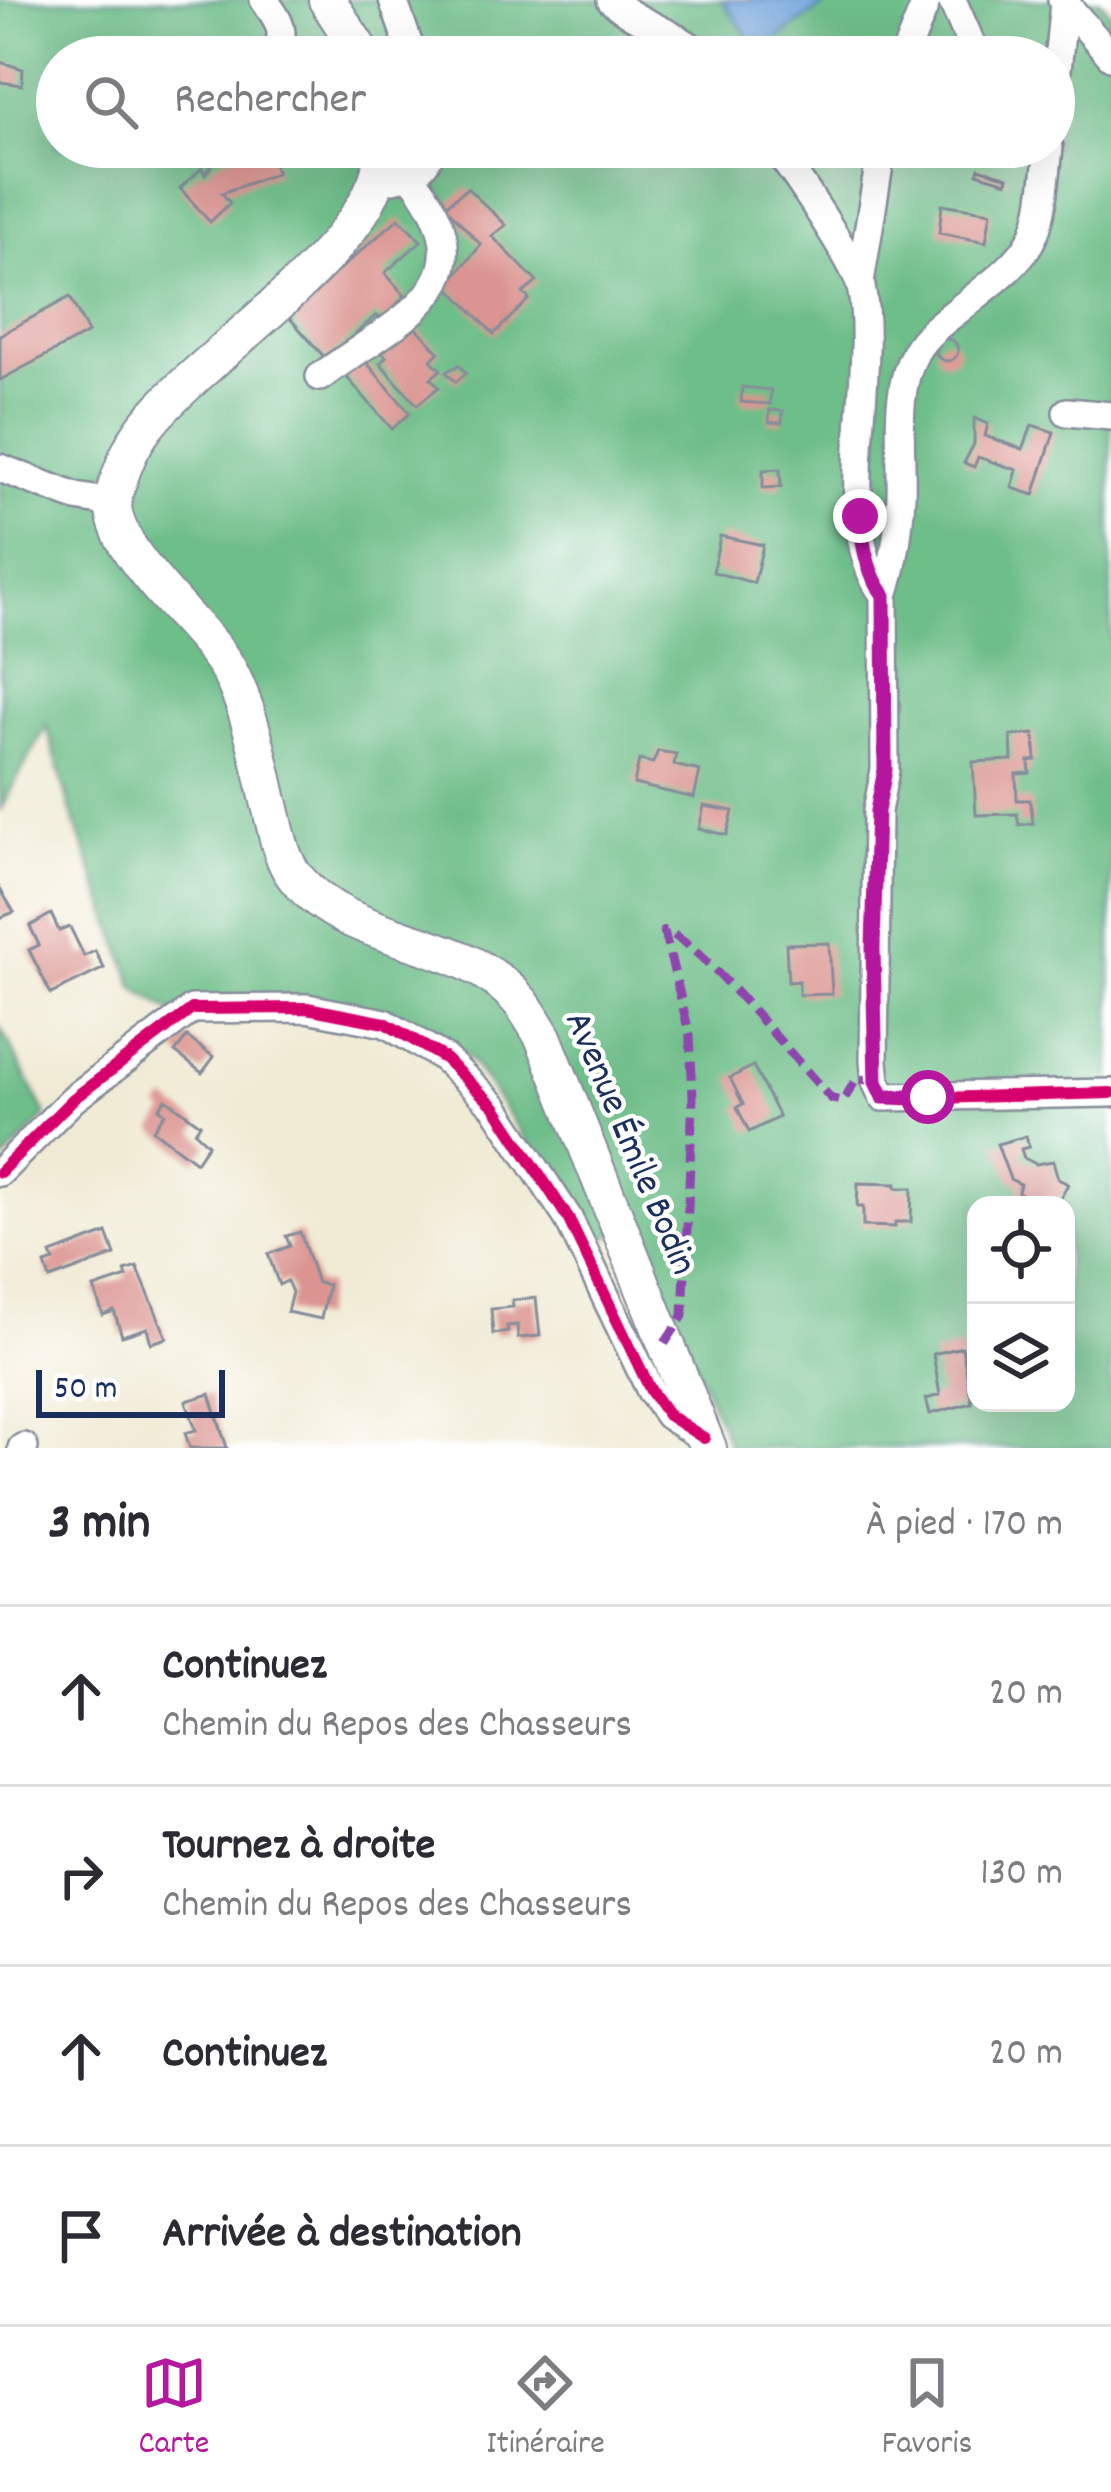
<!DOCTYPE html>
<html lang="fr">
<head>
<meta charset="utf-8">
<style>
  :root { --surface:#fff; --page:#f2f2f3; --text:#2b2b33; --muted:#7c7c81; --line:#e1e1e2; --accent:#b5179e }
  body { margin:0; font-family:Dekko,sans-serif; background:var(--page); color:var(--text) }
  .controls { position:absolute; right:36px; bottom:36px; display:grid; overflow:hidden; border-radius:24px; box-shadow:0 12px 48px #0002 }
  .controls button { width:108px; height:108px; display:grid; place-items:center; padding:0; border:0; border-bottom:3px solid var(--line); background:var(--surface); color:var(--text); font:60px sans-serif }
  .scale { position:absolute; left:36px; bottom:30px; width:189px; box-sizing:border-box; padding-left:12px; border:6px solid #1b2f5e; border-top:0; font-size:33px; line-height:42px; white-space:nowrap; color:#1b2f5e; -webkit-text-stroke:9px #fff; paint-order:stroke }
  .stop { position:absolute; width:36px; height:36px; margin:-27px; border:9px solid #b5179e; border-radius:50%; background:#fff }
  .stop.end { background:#b5179e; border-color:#fff; box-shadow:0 3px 12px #0008 }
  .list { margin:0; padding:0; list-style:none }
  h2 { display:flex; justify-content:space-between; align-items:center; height:156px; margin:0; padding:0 48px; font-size:51px }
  h2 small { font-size:39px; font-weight:400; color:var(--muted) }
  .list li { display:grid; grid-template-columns:78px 1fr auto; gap:36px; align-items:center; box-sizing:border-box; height:180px; padding:0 48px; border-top:3px solid var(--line) }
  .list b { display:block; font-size:45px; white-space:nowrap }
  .list p { margin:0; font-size:39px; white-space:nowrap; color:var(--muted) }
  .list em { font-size:39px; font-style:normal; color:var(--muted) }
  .icon { flex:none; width:66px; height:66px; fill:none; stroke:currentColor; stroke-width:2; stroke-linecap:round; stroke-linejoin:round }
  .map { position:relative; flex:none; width:1111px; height:1448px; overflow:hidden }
  .search { position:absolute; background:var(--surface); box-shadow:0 12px 48px #0002; left:36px; right:36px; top:36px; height:132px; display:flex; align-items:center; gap:30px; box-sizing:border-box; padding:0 42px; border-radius:66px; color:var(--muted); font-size:45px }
  .sheet { height:876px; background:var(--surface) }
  nav { display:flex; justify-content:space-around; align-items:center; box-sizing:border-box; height:168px; border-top:3px solid var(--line); background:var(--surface); font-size:33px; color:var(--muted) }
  nav a { display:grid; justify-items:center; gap:6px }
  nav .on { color:var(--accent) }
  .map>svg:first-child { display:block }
</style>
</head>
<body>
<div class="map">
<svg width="1111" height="1448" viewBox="0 0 1111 1448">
  <rect width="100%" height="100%" fill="#fff"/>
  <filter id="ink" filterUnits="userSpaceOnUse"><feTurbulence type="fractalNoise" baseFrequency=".00833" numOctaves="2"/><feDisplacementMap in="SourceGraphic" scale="24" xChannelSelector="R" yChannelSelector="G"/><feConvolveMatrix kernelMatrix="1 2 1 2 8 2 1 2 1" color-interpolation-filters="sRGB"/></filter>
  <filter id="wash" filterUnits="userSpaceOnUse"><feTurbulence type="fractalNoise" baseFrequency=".004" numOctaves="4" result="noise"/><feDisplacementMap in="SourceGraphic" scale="48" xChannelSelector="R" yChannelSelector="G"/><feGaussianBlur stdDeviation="2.7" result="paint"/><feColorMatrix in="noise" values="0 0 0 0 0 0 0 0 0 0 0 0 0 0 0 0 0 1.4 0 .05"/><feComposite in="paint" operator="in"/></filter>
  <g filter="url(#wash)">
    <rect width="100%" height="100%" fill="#f1ebd5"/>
    <g fill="#6ebe89" stroke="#447674" stroke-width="3" fill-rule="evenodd">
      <path d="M0,0H1100L1111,13V1448H730L636,1222L597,1242L469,1058L399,1017L285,994L178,1016L135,988L70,808L47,726L0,809ZM57,57H1054V147H57ZM976,1205H1066V1403H976Z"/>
      <path d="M0,1027L46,1115L0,1165Z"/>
    </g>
    <path fill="#6da2da" stroke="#44689c" stroke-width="3" d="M722,0H831L759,52Z"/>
    <g id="blocks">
      <g fill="#db9490">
        <path d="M0,62L23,69L22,85L0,82Z"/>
        <path d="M254,147H267L277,173L222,193L230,203L210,222L180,188L202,168L205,174L215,162Z"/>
        <path d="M979,168L1008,177L1007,182L977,173Z"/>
        <path d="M467,188L506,225L492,236L537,282L523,293L529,299L494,334L447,285L481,245L445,206Z"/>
        <path d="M942,204L991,212L986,242L939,233Z"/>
        <path d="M399,218L421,241L385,273L405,296L395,306L400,312L385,324L376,315L327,360L287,315Z"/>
        <path d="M70,297L88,333L0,380V335Z"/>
        <path d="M414,325L439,352L431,360L441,370L431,378L439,387L417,405L380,363L386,357L380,350Z"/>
        <circle cx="947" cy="350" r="11"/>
        <path d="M361,356L410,413L392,429L342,372Z"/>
        <path d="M459,365L466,373L456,382L446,372Z"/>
        <path d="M742,387L771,390L770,404L741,402Z"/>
        <path d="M770,410L783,411L782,423L769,422Z"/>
        <path d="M974,418L988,424L985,436L1023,449L1032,425L1054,432L1034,495L1012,488L1017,470L978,457L974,467L964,463L974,444Z"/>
        <path d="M780,469L781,487L763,488V470Z"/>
        <path d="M720,536L763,545L754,583L713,572Z"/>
        <path d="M1034,734L1036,760L1029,761L1030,773L1016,774L1017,800H1030L1033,823L1019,825L1017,814L976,815L973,762L1012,760L1011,736Z"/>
        <path d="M658,751L676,754L674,765L700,771L694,798L634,784L639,760L653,763Z"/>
        <path d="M704,806L733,811L727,835L699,829Z"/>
        <path d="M0,889L14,912L0,918Z"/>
        <path d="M51,914L59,931L70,927L84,956L95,951L104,968L51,994L29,950L39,945L30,926Z"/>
        <path d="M829,943L832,994L799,995V981L788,982L786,944Z"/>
        <path d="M187,1037L214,1057L202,1073L175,1052Z"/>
        <path d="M753,1066L779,1117L749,1132L737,1107L743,1104L730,1078Z"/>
        <path d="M166,1099L200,1124L195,1132L208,1144L196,1162L153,1130L165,1113L159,1108Z"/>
        <path d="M1026,1136L1029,1147L1021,1149L1024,1158L1036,1164L1053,1161L1058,1179L1068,1184L1057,1205H1042L1018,1192L1020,1184L1010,1179L997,1144Z"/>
        <path d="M858,1183L896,1184V1188H912L911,1222H895V1227L863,1226V1207H857Z"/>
        <path d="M300,1232L317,1283L328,1285L321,1319L287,1312L292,1292L287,1281L279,1285L268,1254L290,1246L286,1236Z"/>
        <path d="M107,1233L115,1255L50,1279L45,1264L54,1261L51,1254Z"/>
        <path d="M137,1267L167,1338L151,1343L147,1328L122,1336L114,1311L103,1315L94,1288L127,1277L125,1271Z"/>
        <path d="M536,1298L540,1336L518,1338L517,1325L507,1326L508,1332L493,1334L491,1309L513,1307L512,1300Z"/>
        <path d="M962,1347L972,1403L930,1414L926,1399L940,1395L933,1354Z"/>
        <path d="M210,1394L227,1448H190L185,1433L196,1430L186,1401Z"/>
      </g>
    </g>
  </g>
  <g filter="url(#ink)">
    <use href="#blocks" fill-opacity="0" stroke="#868d9a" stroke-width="3"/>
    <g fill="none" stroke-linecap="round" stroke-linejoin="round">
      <g stroke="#868d9a" stroke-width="32">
        <g id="minor">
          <path d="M264,0C279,20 292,39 267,57"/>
          <path d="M393,0L413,57"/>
          <path d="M611,0C639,25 677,32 703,57"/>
          <path d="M952,0L977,57"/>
          <path d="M1062,0L1111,56"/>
          <path d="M904,57L927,0"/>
          <path d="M1054,99L1064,3"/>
          <path d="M773,147C790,164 856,265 861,287C879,373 830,526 884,595"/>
          <path d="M1049,147C1039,244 1040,246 962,307C946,320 927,332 916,351C892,393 903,449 901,496C899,529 895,563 884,595L885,770L877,811L874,1061L876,1082L883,1097L1111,1093"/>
          <path d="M393,179C415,175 425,169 433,147"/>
          <path d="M860,282L882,147"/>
          <path d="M320,377C396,319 498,287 411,176"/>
          <path d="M1067,412L1111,416"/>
          <path d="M0,468L76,497L112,503"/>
          <path d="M0,1172L73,1099L192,1009L307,1008L385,1023L444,1058L495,1107L568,1218L651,1391L668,1415L704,1438"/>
          <path d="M22,1448L24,1447"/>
        </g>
      </g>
      <g stroke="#868d9a" stroke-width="40">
        <g id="major">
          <path d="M327,0L364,57"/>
          <path d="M383,147C384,244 206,350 146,426C130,446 123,467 115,491C98,546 205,625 229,671C250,710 259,758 269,801C276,827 279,857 296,878C353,947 459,933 518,999C528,1010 535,1025 543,1037L708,1448"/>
        </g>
      </g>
      <use href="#minor" stroke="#fff" stroke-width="27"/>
      <use href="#major" stroke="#fff" stroke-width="36"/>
      <path stroke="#8e44ad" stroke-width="9" stroke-dasharray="18 9" stroke-linecap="butt" d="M665,1343L683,1316L693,1097L690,1036L664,931C694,935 802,1069 832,1099L843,1101L857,1078L876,1082"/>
      <g stroke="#fff" stroke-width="20">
        <g id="cycleway">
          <path d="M860,516C862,544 867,573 884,595L885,770L877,811L873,948L876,1082L883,1097L905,1099L1111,1093"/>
          <path d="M0,1172L73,1099L192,1009L307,1008L385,1023L444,1058L495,1107L568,1218L651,1391L668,1415L704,1438"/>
        </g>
      </g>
      <use href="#cycleway" stroke="#d6006c" stroke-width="12"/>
    </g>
  </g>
  <g fill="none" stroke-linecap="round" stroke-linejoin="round" filter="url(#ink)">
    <path stroke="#b5179e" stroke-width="15" d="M860,516C862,544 867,573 884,595L885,770L877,811L873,948L876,1082L883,1097H928"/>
  </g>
  <g text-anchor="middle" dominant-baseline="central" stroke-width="9" stroke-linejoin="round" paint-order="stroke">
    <g font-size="39" fill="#1b2f5e" stroke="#fff">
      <text transform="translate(628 1144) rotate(67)">Avenue Émile Bodin</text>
    </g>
  </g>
</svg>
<div class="controls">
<button><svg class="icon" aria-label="locate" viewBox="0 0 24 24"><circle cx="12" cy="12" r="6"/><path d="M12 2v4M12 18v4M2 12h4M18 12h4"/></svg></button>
<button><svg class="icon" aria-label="layers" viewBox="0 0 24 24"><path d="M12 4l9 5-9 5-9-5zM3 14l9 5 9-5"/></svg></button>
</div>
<div class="scale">50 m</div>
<div class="stop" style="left:928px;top:1097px"></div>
<div class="stop end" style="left:860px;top:516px"></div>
<div class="search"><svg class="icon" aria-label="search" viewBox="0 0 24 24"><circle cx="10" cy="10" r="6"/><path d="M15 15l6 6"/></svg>Rechercher</div>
</div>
<section class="sheet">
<h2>3 min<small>À pied · 170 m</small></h2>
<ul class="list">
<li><svg class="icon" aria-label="ahead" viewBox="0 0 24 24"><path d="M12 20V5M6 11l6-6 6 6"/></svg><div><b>Continuez</b><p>Chemin du Repos des Chasseurs</p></div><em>20 m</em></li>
<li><svg class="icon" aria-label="right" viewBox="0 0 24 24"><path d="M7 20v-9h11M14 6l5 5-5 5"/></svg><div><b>Tournez à droite</b><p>Chemin du Repos des Chasseurs</p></div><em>130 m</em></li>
<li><svg class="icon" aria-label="ahead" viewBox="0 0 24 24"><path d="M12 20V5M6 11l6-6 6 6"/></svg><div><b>Continuez</b></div><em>20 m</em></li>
<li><svg class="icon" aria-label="arrive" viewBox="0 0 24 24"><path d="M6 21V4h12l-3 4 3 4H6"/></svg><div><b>Arrivée à destination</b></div></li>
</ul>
</section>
<nav>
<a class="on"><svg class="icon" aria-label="map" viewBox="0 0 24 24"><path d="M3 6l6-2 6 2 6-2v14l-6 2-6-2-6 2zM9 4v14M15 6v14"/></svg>Carte</a>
<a><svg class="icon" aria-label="directions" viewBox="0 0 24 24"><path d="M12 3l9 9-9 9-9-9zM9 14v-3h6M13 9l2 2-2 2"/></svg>Itinéraire</a>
<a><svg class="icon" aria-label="saved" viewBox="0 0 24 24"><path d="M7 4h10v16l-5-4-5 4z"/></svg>Favoris</a>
</nav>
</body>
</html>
